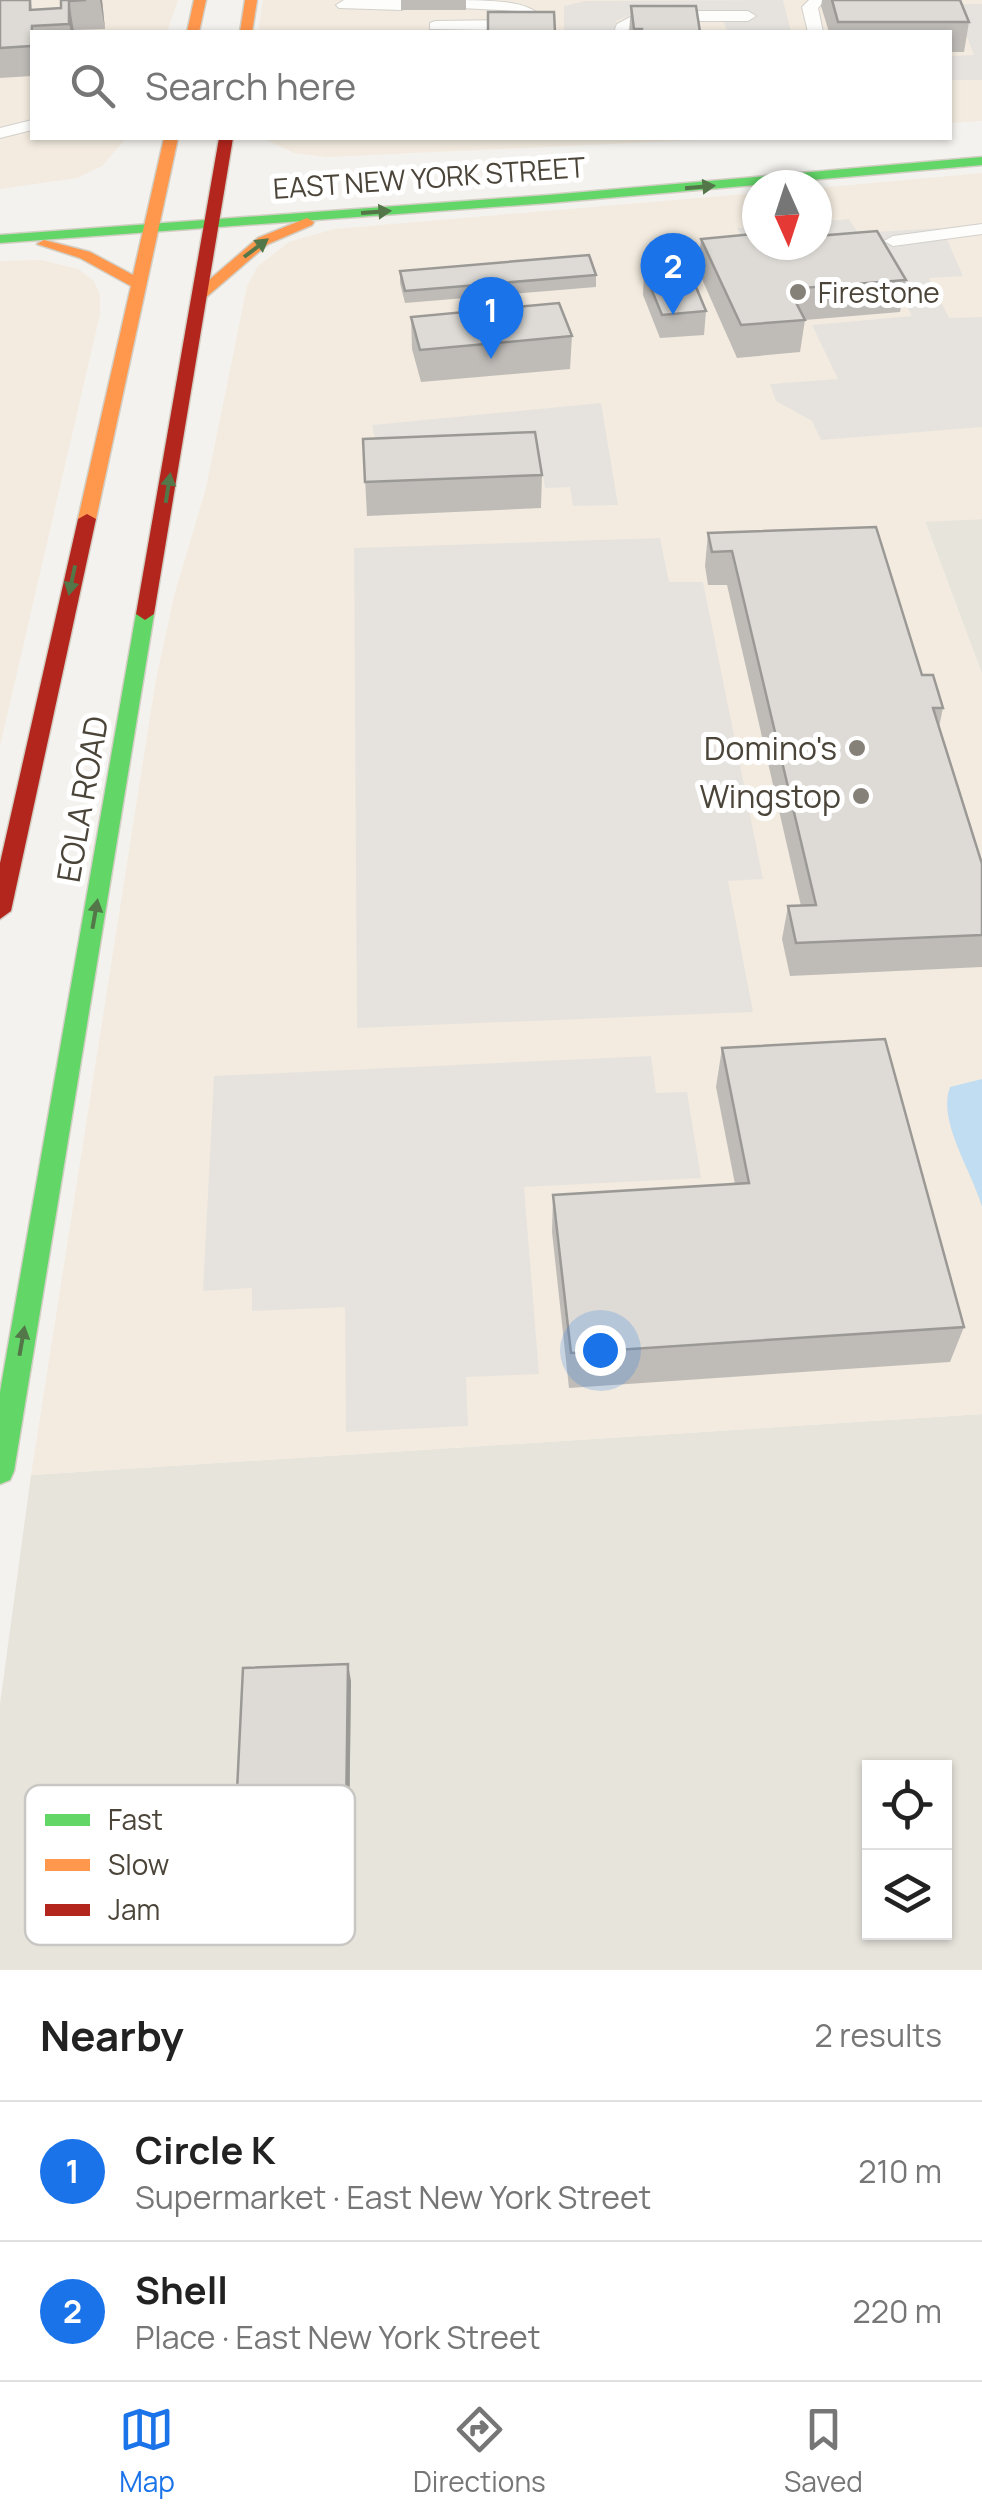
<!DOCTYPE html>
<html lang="en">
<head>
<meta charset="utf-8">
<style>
  :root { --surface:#fff; --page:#f2f2f2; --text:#222; --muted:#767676; --line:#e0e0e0; --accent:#1a73e8 }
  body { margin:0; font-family:Manrope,sans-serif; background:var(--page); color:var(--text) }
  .controls { position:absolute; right:30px; bottom:30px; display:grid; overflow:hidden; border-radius:0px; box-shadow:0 2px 8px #0004 }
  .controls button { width:90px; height:90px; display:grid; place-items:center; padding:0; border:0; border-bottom:2px solid var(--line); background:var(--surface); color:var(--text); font:50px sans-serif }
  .compass { position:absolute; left:742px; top:170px; width:90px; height:90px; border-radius:50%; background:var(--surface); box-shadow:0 2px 8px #0004; rotate:177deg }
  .you { position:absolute; left:600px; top:1350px; width:35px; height:35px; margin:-25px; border:8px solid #fff; border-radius:50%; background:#1a73e8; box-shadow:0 0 0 15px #1a73e833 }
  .badge { display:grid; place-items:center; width:65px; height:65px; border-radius:50%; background:var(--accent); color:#fff; font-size:32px; font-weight:700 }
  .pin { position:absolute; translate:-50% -82px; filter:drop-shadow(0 2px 5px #0008) }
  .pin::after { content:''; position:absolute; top:52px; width:35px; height:30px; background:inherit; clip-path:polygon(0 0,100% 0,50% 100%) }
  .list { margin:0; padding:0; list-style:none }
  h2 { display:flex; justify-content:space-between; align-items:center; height:130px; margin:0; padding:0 40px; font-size:42px }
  h2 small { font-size:32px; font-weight:400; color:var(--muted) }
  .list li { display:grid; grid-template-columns:65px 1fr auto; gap:30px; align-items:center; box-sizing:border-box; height:140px; padding:0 40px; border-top:2px solid var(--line) }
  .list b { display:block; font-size:38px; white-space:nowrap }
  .list p { margin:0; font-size:32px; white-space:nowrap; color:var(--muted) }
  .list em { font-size:32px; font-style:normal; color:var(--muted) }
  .icon { flex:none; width:55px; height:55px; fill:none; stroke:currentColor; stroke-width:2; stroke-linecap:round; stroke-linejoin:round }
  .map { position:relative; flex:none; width:982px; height:1970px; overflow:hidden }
  .search { position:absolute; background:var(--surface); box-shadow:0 2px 8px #0004; left:30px; right:30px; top:30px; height:110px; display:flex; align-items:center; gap:25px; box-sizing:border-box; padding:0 35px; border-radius:0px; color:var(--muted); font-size:38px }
  .sheet { height:410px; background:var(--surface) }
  nav { display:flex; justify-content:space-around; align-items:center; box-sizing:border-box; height:140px; border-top:2px solid var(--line); background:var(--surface); font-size:28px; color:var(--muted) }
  nav a { display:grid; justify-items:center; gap:5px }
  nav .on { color:var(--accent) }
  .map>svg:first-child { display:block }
</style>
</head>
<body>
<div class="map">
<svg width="982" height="1970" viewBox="0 0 982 1970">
  <rect width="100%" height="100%" fill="#f4f2ee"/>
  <g fill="#e7e4dc" fill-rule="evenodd">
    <path d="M982,519V674L925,521Z"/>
    <path d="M982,1414V1970H0V1704L31,1475ZM870,1768H944V1932H870Z"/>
  </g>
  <g fill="#f3ebdf">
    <path d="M0,0H178L167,32H32V138H126L102,166L77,178L0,189Z"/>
    <path d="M263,0H982V121L950,123V32H258Z"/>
    <path d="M262,138H738L327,157L294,153Z"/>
    <path d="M982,173V519L925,522L982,674V1414L31,1475L155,685L174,596L206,488L247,286L258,266L289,242L334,229L757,193V245H817V188Z"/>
    <path d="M41,260L78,269L94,281L100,295V314L0,746V261Z"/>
  </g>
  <g fill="#e6e3df">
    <path d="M783,0L791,32H727L721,12L636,13L616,21L614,32H564V6L586,1Z"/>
    <path d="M954,4H982V80H950V56L974,55Z"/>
    <path d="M849,219L858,233L942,228L963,276L929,278L949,318L982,317V427L821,440L812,421L776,401L770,384L838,379L812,325L912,316L878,256L753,260L737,228L757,227V245H817V222Z"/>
    <path d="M601,403L618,505L573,506L570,487L545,488L540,459L381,466L372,425Z"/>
    <path d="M660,538L669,582H703L763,879L728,881L753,1012L357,1028L354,548Z"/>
    <path d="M651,1056L656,1093L687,1092L701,1178L524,1187L539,1374L466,1377L468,1426L346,1432L345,1307L252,1311V1288L203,1291L214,1076Z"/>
  </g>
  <path fill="#c0ddf1" d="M982,1079V1207C972,1171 937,1121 950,1087Z"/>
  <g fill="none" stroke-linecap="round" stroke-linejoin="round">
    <g stroke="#d2d0cb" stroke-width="2">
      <g id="lane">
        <path d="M344,0H402L410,5L402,10L339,8L336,5Z"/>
        <path d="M466,0C490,1 531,0 543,19L514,30L430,29V23L435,21L513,20L526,17L520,11L461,8L458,5Z"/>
        <path d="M809,0H825L818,8L823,32H808L802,7Z"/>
        <path d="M655,11H748L756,16L748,21H655C637,23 630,33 614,32L617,24L634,15Z"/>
        <path d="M32,120V130L0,138V128Z"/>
        <path d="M982,224V234L893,246L884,241L893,236Z"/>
      </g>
    </g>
    <g stroke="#d3cfc5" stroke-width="3">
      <g id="fast">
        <path d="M982,157V165L549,203L0,243V235L549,195Z"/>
        <path d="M145,608L154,614L14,1471L10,1480L0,1484V1392L136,614Z"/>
      </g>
    </g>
    <g stroke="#d3cfc5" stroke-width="3">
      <g id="slow">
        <path d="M194,0H206L199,32H187Z"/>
        <path d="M245,0H257L252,32H240Z"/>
        <path d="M164,138H178L96,519L87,524L78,519L131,286L80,258L37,244L44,240L90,252L133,275Z"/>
        <path d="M307,218L314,222L312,225L268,244L204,299H194V293L258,238Z"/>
      </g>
    </g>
    <g stroke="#d3cfc5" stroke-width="3">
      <g id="jam">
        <path d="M219,138H233L154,614L145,620L136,614Z"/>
        <path d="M87,514L96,519L11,911L0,919V863L78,519Z"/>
      </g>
    </g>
    <use href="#lane" fill="#fdfdfc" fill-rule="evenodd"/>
    <use href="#fast" fill="#63d668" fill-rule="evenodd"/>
    <use href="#slow" fill="#ff974d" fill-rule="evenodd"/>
    <use href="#jam" fill="#b3261e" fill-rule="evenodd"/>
  </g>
  <g fill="#bfbcb8">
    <path d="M0,0H31L32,10L61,8V0H102L105,29L73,30L74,32H32V76L0,78Z"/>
    <rect x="401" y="0" width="65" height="10"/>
    <path d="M822,0H960L969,22L964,52H950V32H829L821,6Z"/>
    <path d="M631,6L700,32H629Z"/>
    <path d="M701,239L906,280L900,312L805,320L800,352L737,358L698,270Z"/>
    <path d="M400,271L596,275V287L405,303L400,283Z"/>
    <path d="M644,271L706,311L704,335L660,338L643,295Z"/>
    <path d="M411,317L572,336L570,369L421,382L412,349Z"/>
    <path d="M363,439L542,475L541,508L367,516Z"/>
    <path d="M708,533L922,675L943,708L939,727L982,864V967L790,976L782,939L788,906H801L727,585H708L705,566Z"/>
    <path d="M722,1048L964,1327L950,1362L569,1388L552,1232L553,1195L735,1184L716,1087Z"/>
    <path d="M351,1681L348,1914L224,1919L218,1906L237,1791Z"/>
  </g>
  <g fill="#9b9996">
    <path d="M100,0H102L105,29Z"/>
    <path d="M69,1L74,32H71L69,24Z"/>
    <path d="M348,1664L351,1681L348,1914L345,1901Z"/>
  </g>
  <g fill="#dedbd6" stroke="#9b9996" stroke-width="2.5">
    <path d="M0,0H30V10L61,8V0H86L69,1V24L32,26L31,46L0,48Z"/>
    <path d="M832,0H960L969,22H838Z"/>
    <path d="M631,6H696L700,32H642V29H634Z"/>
    <path d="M488,12H554L555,32H488Z"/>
    <path d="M877,231L906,280L789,289L805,320L741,325L701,239L753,234L757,235V245H817V236Z"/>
    <path d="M589,255L596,275L405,291L400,271Z"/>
    <path d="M688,268L706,311L662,315L644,271Z"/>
    <path d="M559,303L572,336L420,350L411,317Z"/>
    <path d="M535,432L542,475L365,482L363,439Z"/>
    <path d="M876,527L922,675H933L943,708H933L982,864V935L796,943L788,906L816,905L732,551L712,552L708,533Z"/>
    <path d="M885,1039L964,1327L571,1353L553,1195L749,1183L722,1048Z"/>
    <path d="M348,1664L345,1901L218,1906L224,1792L237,1791L243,1668Z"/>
  </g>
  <defs><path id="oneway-solid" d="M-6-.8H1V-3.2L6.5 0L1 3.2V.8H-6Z" transform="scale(2.5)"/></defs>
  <g fill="#537749">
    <use href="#oneway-solid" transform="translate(700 187) rotate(-5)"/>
    <use href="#oneway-solid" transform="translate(376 212) rotate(-4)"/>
    <use href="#oneway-solid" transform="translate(256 248) rotate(-37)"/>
    <use href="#oneway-solid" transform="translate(168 488) rotate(-81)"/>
    <use href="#oneway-solid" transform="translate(72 580) rotate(102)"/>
    <use href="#oneway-solid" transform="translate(95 914) rotate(-80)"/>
    <use href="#oneway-solid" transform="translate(22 1341) rotate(-80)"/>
  </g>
  <g fill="#868178" stroke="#fff" stroke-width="4">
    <circle cx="798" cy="292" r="10"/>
    <circle cx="857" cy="748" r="10"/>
    <circle cx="861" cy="796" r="10"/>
  </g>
  <g text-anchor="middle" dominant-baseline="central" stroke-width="10" stroke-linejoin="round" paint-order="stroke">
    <g font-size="28" fill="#4b4439" stroke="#fff">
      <text transform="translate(429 177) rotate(-4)">EAST NEW YORK STREET</text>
    </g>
    <g font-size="28" fill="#4b4439" stroke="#fff" text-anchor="start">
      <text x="818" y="292">Firestone</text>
    </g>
    <g font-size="32" fill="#4b4439" stroke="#fff" text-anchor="end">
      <text x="837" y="748">Domino's</text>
      <text x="841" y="796">Wingstop</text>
    </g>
    <g font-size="32" fill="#4b4439" stroke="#fff">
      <text transform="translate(82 799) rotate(-80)">EOLA ROAD</text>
    </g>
  </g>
  <rect x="25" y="1785" width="330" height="160" rx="15" fill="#fff" stroke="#c9c7c4" stroke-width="2.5"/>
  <rect x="45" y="1814" width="45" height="12" fill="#63d668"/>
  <rect x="45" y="1859" width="45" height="12" fill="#ff974d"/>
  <rect x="45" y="1904" width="45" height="12" fill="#b3261e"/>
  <g font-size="28" fill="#4b4439">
    <text x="108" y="1830">Fast</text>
    <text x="108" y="1875">Slow</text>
    <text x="108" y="1920">Jam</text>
  </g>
</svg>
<div class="controls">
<button><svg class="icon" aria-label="locate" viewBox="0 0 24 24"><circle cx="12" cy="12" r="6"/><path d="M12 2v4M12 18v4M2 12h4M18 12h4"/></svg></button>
<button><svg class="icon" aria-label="layers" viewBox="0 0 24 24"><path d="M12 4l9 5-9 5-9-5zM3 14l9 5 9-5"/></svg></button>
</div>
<svg class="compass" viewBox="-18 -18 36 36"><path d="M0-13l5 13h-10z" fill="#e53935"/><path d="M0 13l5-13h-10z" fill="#767676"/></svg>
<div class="you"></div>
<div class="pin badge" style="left:491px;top:359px">1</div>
<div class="pin badge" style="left:673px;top:315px">2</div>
<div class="search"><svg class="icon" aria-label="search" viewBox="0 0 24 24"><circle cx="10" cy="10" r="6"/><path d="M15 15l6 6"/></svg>Search here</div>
</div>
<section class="sheet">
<h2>Nearby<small>2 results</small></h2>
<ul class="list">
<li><span class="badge">1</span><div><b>Circle K</b><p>Supermarket · East New York Street</p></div><em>210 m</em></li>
<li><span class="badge">2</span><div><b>Shell</b><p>Place · East New York Street</p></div><em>220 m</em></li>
</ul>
</section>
<nav>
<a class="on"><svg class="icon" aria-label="map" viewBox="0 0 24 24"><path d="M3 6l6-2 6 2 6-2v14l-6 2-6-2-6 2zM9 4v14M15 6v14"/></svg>Map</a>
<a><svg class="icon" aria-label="directions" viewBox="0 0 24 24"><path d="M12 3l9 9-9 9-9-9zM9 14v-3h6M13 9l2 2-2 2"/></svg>Directions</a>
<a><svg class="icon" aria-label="saved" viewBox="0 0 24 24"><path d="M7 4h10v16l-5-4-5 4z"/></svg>Saved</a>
</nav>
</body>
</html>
